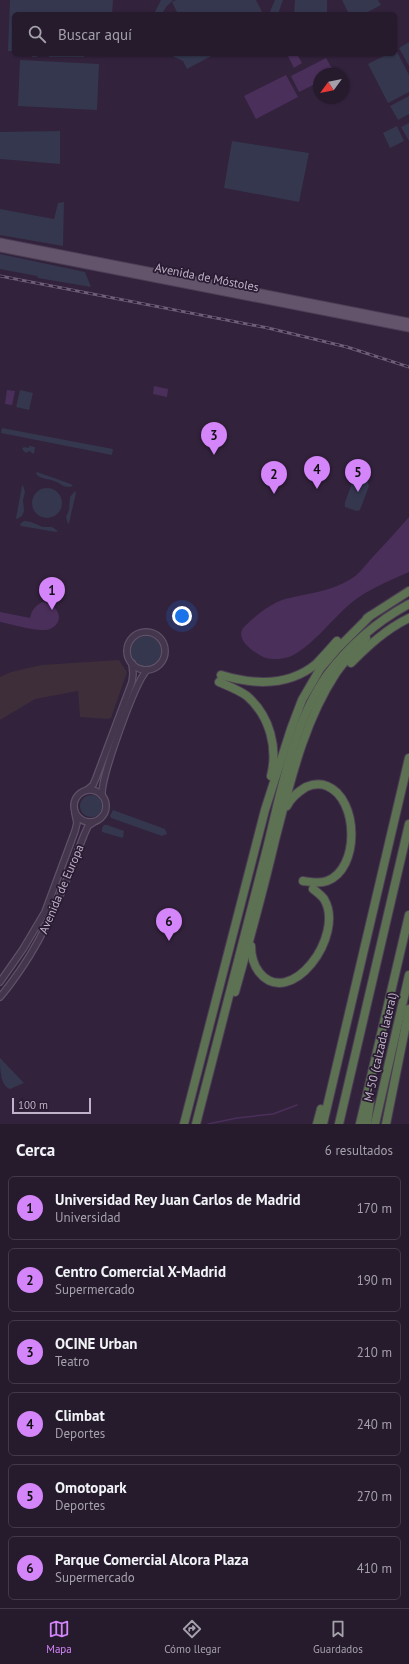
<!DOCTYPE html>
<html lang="es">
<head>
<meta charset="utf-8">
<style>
  :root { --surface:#261a2d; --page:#322739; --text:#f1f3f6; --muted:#a4a1aa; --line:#423849; --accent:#d385f9 }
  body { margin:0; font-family:"PT Sans",sans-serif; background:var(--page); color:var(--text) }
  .compass { position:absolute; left:313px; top:68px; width:36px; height:36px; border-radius:50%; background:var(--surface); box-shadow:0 1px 3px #0004; rotate:237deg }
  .scale { position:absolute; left:12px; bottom:10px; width:79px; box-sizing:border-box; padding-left:4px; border:2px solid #c0b2c8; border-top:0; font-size:11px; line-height:14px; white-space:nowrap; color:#c0b2c8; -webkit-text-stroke:3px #291b31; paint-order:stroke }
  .you { position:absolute; left:182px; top:616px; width:14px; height:14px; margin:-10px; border:3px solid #fff; border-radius:50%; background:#1a73e8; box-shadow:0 0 0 6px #1a73e833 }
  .badge { display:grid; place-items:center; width:26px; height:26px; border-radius:50%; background:var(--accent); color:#111; font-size:13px; font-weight:700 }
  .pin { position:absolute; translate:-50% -33px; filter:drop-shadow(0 1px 2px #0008) }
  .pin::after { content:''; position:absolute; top:21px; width:14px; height:12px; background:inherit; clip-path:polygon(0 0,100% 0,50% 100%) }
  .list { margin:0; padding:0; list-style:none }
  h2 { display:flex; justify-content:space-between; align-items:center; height:52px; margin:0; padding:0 16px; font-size:17px }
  h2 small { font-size:13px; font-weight:400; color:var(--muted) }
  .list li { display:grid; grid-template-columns:26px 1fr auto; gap:12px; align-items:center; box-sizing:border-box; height:64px; margin:0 8px 8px; padding:0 8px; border:1px solid var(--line); border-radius:6px }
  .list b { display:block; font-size:15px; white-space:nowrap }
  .list p { margin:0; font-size:13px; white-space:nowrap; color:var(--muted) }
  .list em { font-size:13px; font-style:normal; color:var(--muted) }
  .icon { flex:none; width:22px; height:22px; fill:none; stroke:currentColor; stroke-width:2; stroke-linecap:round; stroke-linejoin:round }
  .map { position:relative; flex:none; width:409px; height:1124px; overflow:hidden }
  .search { position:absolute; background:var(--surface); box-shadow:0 1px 3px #0004; left:12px; right:12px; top:12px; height:44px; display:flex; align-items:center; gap:10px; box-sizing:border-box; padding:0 14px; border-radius:6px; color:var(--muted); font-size:15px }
  .sheet { height:484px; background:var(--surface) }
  nav { display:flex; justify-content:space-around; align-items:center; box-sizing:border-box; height:56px; border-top:1px solid var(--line); background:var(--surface); font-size:11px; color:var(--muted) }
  nav a { display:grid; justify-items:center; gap:2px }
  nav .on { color:var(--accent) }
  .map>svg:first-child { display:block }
</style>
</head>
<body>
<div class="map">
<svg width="409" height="1124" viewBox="0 0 409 1124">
  <rect width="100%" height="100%" fill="#32223c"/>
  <path fill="#3d2e3a" d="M119,660L127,672L111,718L108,719L80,717L78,691L35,699L0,720V677L11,672L41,665Z"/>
  <g fill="#34374e">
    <path d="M10,0H113L112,14H14V51H8Z"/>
    <path d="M161,0H173L166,7L162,14H154Z"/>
    <path d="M176,0H256L262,12L259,14H178L172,2Z"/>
    <path d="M275,0H283L278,14H269Z"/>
    <path d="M295,0H327V14H294Z"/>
    <path d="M342,0H378L381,5L364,14H349Z"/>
    <path d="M409,42V66L399,48Z"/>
    <path d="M396,50L409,75V92L388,103L368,64L388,54H395Z"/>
    <path d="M32,54H110L109,55H84V57H49V55H37V57H32Z"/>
    <path d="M168,54H215L187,69L183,61Z"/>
    <path d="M20,60L99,64L97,110L18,106Z"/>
    <path d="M409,96V114L398,120L390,106Z"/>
    <path d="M409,123V141L401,127Z"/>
    <path d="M397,126L404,141L390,148L383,133Z"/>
    <path d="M60,131V164L0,159V132Z"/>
    <path d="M232,141L309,153L299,202L224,188Z"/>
    <path d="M64,202L63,246L0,235V209L54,219L58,203Z"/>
    <path d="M0,254L85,272L91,287L38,278L37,276L0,269Z"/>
    <path d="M20,390L33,393L29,410L16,407Z"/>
    <path d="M2,428L113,449L112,455L1,433Z"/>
    <path d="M29,446L35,447L34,454L29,451L26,453L22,449L24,447L29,448Z"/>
    <path d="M37,472L71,484L73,486C64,489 61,483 54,481C47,478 42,480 36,474Z"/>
    <path d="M356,473L365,475V479L367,480L369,486L360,510L357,511L345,507V502Z"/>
    <path d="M23,485L25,492L23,500L24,511L22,516L17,519L16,518L22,486Z"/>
    <circle cx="47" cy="503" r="15"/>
    <path d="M75,491L76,493L69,523L68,524L66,517L69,510L70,497Z"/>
    <path d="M24,521L31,522L43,527H52L58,531L56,532L21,526L20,524Z"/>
    <circle cx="146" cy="651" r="15"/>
    <circle cx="91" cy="806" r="11"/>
    <path d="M113,810L165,829L167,834L162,836L111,818L110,816Z"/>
    <path d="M104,825H107L124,831L123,838L102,832V828Z"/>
    <path d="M0,1058L24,1083L10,1089C0,1086 0,1068 0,1058Z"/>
  </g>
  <g fill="#4b2f5b">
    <path d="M287,54H297L302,63L294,68Z"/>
    <path d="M326,58L335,74H319V82L299,92L291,76Z"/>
    <path d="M286,75L298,97L256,119L244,96Z"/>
    <path d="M154,386L168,389L167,397L153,394Z"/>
    <path d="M7,390L15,391L12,405L5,404Z"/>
    <path d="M409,517V572C389,581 368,589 351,603C333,618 310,649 289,657C282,659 273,660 266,658C255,654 232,638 245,626C256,615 270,604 285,599C308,593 330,592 351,579C358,575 365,566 370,560C383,546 396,532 409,517Z"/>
    <path d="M42,602C59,604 66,622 50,629C41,633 11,624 0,622V612L30,618C32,610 34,607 42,602Z"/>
  </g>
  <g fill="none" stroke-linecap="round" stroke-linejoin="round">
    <path stroke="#4b2f5b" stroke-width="1.5" d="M208,1124L237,1118L273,1114L297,1105"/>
    <g stroke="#5f5167" stroke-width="8">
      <g id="tertiary">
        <circle cx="146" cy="651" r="19"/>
        <circle cx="90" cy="806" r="16"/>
        <path d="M87,790L93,785L96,778L132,682L133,674L132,663"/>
        <path d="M102,795C101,777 135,682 147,670"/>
        <path d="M0,982L23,949L45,912L75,831L77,823L75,813"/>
        <path d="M0,997C8,988 14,979 21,969C49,928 66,882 84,835L88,826L94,822"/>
      </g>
    </g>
    <g stroke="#4d3f55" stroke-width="9">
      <g id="primary">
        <path d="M0,242L409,322"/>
        <path d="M0,248L409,328"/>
      </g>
    </g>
    <g stroke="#4c3e54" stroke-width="10">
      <g id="motorway">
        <path d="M367,618L409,591"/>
        <path d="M351,663C368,646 386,629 409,618"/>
        <path d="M221,675C254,685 288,687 316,664C323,657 330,649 337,641"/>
        <path d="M219,682C228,686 239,690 247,696C270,716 278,748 271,776"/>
        <path d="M287,806C291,797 298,792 306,787C313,784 320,783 327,786C359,799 360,869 327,881C319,884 310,882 303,881"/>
        <path d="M251,946C251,956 253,964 259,972C290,1011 346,935 324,899C321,895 317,892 313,889"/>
        <path d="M235,992C249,942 263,891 275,840C290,783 303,723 336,673C345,660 356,649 366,638"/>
        <path d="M184,1124L265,810L291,729L302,700L320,669L338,648L370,616"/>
        <path d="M196,1124C220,1032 243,940 267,848C281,792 293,723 327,675C350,644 376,622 409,604"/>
        <path d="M317,1124L321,1109"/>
        <path d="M323,1124L409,758"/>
        <path d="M339,1124L409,824"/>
        <path d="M360,1124L409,915"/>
        <path d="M367,1124L370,1102"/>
        <path d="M375,1124L409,975"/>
        <path d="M386,1124L409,1009"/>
      </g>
    </g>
    <use href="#tertiary" stroke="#44364c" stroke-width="5.5"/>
    <use href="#primary" stroke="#63546c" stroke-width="7"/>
    <use href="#motorway" stroke="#5d7253" stroke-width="8"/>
    <g stroke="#6f5d78" stroke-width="3">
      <path id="rail" d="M0,276L268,328L347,347L409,367"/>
    </g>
    <use href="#rail" stroke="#291b31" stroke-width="1.5" stroke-dasharray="4.5" stroke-linecap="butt"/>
  </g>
  <g text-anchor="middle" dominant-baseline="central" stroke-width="3.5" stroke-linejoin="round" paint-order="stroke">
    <g font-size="12" fill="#c0b2c8" stroke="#291b31">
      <text transform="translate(207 277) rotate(11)">Avenida de Móstoles</text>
      <text transform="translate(61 889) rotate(-67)">Avenida de Europa</text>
      <text transform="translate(380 1047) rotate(-77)">M-50 (calzada lateral)</text>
    </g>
  </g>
</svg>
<svg class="compass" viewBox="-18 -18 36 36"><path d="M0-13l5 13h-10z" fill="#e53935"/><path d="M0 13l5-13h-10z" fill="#a4a1aa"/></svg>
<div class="scale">100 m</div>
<div class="you"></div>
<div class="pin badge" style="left:52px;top:610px">1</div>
<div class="pin badge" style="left:274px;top:494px">2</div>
<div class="pin badge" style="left:214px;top:455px">3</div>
<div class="pin badge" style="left:317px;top:489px">4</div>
<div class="pin badge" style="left:358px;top:492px">5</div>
<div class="pin badge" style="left:169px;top:941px">6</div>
<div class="search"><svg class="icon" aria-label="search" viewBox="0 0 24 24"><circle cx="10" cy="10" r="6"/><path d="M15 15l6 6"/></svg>Buscar aquí</div>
</div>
<section class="sheet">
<h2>Cerca<small>6 resultados</small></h2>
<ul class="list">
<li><span class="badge">1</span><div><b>Universidad Rey Juan Carlos de Madrid</b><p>Universidad</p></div><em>170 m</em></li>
<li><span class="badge">2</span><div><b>Centro Comercial X-Madrid</b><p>Supermercado</p></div><em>190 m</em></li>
<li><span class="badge">3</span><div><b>OCINE Urban</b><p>Teatro</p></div><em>210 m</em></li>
<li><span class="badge">4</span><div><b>Climbat</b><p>Deportes</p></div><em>240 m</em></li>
<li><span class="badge">5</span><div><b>Omotopark</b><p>Deportes</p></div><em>270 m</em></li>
<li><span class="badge">6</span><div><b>Parque Comercial Alcora Plaza</b><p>Supermercado</p></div><em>410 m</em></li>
</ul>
</section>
<nav>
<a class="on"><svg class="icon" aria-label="map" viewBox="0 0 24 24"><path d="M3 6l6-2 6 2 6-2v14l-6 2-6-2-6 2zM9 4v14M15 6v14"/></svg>Mapa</a>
<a><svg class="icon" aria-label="directions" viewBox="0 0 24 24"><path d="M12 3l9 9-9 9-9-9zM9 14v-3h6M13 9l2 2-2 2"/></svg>Cómo llegar</a>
<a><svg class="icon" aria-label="saved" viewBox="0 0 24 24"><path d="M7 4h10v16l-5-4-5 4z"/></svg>Guardados</a>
</nav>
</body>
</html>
